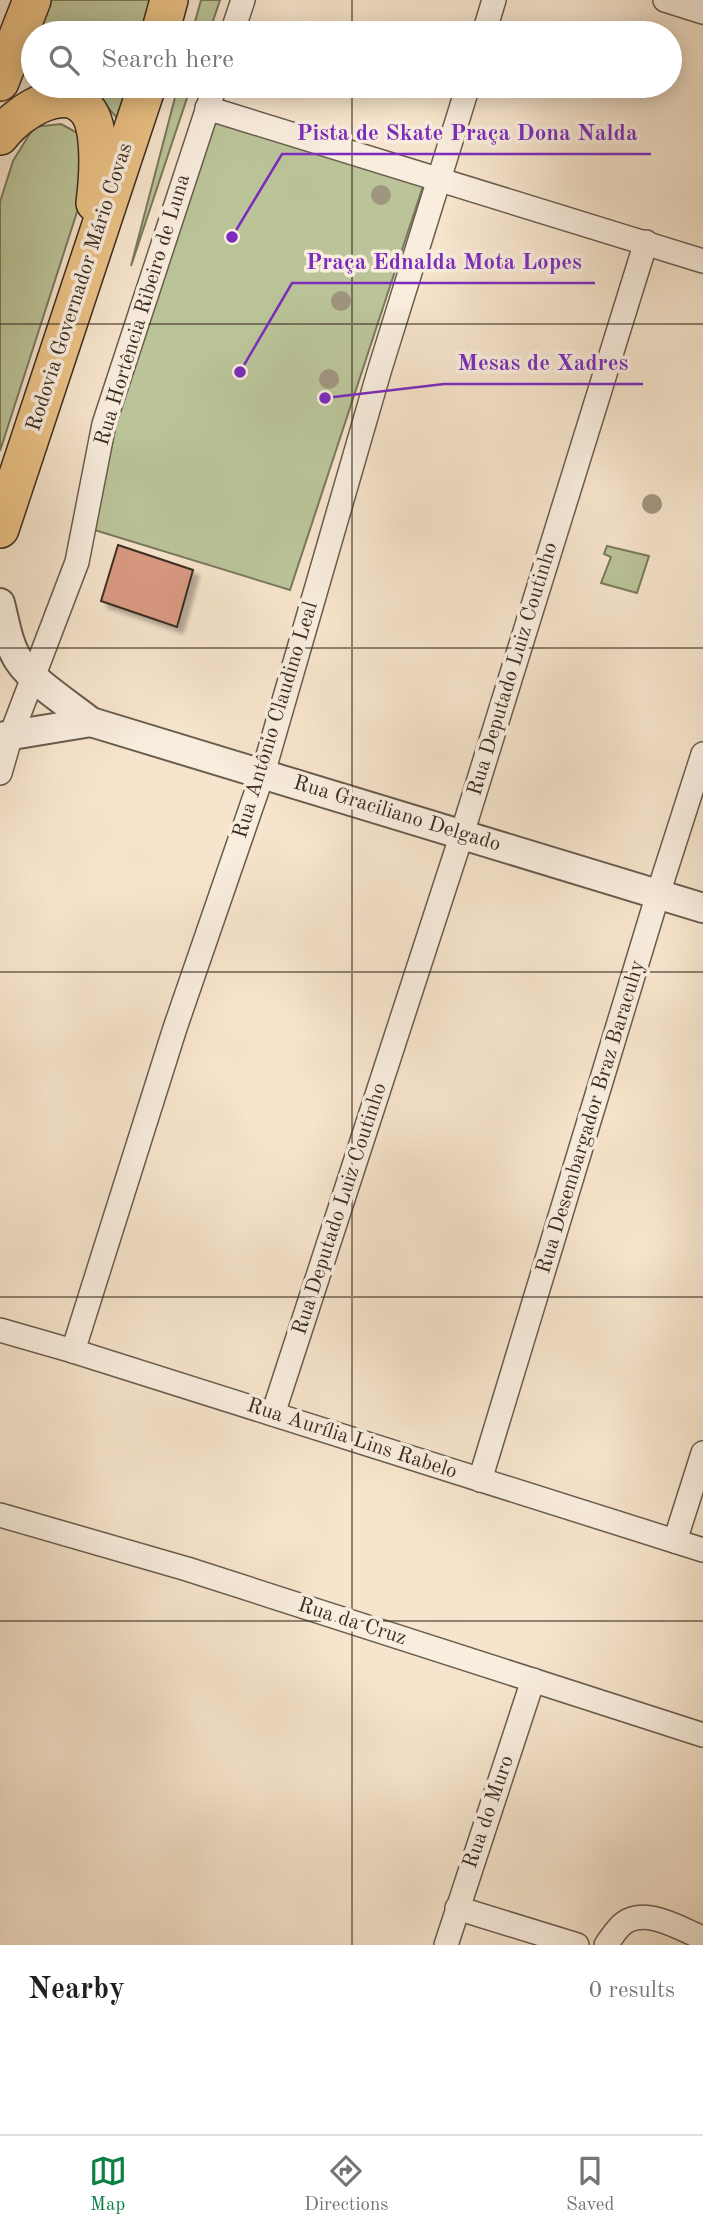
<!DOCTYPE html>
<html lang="en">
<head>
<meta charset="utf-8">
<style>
  :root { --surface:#fff; --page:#f2f2f2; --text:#202124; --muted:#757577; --line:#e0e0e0; --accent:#0b8043 }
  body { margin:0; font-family:"Old Standard TT",serif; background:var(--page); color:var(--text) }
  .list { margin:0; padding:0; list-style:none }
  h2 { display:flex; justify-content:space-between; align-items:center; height:91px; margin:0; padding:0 28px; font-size:30px }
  h2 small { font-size:23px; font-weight:400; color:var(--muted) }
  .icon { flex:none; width:38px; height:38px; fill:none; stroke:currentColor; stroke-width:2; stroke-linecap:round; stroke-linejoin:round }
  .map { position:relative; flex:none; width:703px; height:1945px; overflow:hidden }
  .search { position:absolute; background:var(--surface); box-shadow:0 4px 18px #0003; left:21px; right:21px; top:21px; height:77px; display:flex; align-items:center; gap:18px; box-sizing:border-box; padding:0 24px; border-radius:38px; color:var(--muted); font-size:26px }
  .sheet { height:189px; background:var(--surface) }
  nav { display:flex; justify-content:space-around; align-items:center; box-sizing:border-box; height:98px; border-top:2px solid var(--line); background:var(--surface); font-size:19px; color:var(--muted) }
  nav a { display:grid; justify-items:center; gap:4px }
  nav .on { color:var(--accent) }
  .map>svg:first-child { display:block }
</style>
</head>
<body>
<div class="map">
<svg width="703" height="1945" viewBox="0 0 703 1945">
  <defs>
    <filter id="shadow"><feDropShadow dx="6" dy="6" stdDeviation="2" flood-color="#0004"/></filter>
  </defs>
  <rect width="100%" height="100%" fill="#f6e4cc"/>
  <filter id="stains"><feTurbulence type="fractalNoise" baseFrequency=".00286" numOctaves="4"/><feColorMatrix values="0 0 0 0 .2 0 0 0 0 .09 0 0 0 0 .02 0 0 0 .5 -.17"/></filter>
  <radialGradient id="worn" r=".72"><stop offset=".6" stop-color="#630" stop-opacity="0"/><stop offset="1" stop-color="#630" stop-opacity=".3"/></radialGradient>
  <g fill="#bbc499" stroke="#7a795e" stroke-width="2">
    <path d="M49,0H154L144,33H38Z"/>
    <path d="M201,0H220L209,33H192Z"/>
    <path d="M89,86H127L117,118Z"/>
    <path d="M178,86H191L131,266Z"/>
    <path d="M198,117L425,180L290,590L88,528L104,433Z"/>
    <path d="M61,124L83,136L86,184L0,451V202L13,161L34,127Z"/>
    <path d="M607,546L649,556L637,593L601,583L611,557L604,554Z"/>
  </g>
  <path fill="#d99982" stroke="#3a2e23" stroke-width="2" filter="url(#shadow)" d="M118,545L193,570L177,627L101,601Z"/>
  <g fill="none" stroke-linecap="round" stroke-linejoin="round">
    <g stroke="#695c4d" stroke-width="26">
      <g id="minor">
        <path d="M665,0L703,12"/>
        <path d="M232,33L243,0"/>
        <path d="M484,33L494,0"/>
        <path d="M207,108L703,261"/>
        <path d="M0,773L11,735L77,562L104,424L215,86"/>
        <path d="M0,1330L73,1351L703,1550"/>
        <path d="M73,1351L175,1028L263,773L379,372L468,86"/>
        <path d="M273,1414L462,834L646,242"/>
        <path d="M480,1480L658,894L703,754"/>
        <path d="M0,1515L187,1569L703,1735"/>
        <path d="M675,1541L703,1453"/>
        <path d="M457,1908L577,1945"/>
        <path d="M446,1945L533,1680"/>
        <path d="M606,1945C611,1938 617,1928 624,1923C647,1907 680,1929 703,1938"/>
      </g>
    </g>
    <g stroke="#695c4d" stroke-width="32">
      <g id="tertiary">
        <path d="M0,603C5,622 8,645 19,661C32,681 71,706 91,722L703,908"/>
        <path d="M0,737L91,722"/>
      </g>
    </g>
    <g stroke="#3a2e23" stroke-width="40">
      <g id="trunk">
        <path d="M160,33L169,0"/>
        <path d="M0,82L32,0"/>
        <path d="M0,136C18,112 70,77 91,116C101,137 98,180 95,203"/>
        <path d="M0,529L147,86"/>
      </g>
    </g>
    <use href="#minor" stroke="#f9edde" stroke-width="23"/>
    <use href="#tertiary" stroke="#f9edde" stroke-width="28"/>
    <use href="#trunk" stroke="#ebc286" stroke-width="37"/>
  </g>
  <g fill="#a0957f">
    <circle cx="381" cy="195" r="10"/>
    <circle cx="341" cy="301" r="10"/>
    <circle cx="329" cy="379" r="10"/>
    <circle cx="652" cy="504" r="10"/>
  </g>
  <path fill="none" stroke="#3a2e23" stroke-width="2" stroke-opacity="0.55" d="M352,0V33M352,86V1945M0,324H703M0,648H703M0,972H703M0,1297H703M0,1621H703"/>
  <g text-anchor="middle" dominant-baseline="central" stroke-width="7" stroke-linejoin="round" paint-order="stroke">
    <g font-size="21" fill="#3a2e23" stroke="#f9edde">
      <text transform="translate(80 287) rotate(-72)">Rodovia Governador Mário Covas</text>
      <text transform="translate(143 310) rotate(-73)">Rua Hortência Ribeiro de Luna</text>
      <text transform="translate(513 669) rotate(-73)">Rua Deputado Luiz Coutinho</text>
      <text transform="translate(276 720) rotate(-73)">Rua Antônio Claudino Leal</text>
      <text transform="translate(397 814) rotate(17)">Rua Graciliano Delgado</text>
      <text transform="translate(591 1117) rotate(-73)">Rua Desembargador Braz Baracuhy</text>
      <text transform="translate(340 1209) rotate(-72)">Rua Deputado Luiz Coutinho</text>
      <text transform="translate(352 1439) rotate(18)">Rua Aurília Lins Rabelo</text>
      <text transform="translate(352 1622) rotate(18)">Rua da Cruz</text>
      <text transform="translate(489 1812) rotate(-71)">Rua do Muro</text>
    </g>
  </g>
  <path fill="none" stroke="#7b2cbf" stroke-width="2.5" d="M232 237L282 154H651M240 372L292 283H595M325 398L444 384H643"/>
  <g fill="#7b2cbf" stroke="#f9edde" stroke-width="2.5">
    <circle cx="232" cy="237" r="7"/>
    <circle cx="240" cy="372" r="7"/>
    <circle cx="325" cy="398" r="7"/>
  </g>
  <g font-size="23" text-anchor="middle" font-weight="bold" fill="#7b2cbf" stroke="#f9edde" stroke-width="7" stroke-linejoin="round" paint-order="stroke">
    <text x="467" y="140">Pista de Skate Praça Dona Nalda</text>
    <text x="444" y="269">Praça Ednalda Mota Lopes</text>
    <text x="543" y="370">Mesas de Xadres</text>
  </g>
  <rect width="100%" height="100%" filter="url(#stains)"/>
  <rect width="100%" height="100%" fill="url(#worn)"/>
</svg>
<div class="search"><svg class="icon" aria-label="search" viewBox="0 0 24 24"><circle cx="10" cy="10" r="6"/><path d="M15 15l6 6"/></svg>Search here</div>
</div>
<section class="sheet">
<h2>Nearby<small>0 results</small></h2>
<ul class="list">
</ul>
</section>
<nav>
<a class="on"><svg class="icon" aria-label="map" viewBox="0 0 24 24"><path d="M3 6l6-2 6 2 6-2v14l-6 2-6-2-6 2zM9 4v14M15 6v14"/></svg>Map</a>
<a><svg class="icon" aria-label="directions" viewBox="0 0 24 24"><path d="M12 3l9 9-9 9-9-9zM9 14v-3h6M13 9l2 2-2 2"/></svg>Directions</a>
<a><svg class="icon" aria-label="saved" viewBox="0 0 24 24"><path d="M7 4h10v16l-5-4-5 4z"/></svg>Saved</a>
</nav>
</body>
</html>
